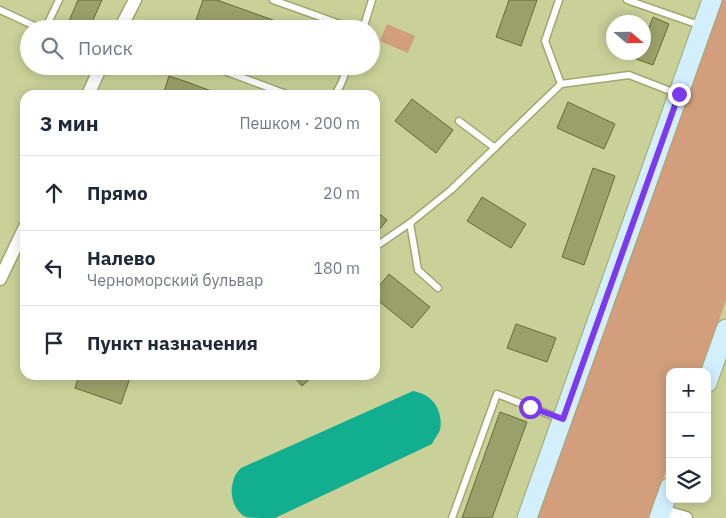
<!DOCTYPE html>
<html lang="ru">
<head>
<meta charset="utf-8">
<style>
  :root { --surface:#fff; --page:#f2f2f3; --text:#1f2937; --muted:#747a83; --line:#e0e1e3 }
  body { margin:0; font-family:"IBM Plex Sans",sans-serif; background:var(--page); color:var(--text) }
  .controls { position:absolute; right:15px; bottom:15px; display:grid; overflow:hidden; border-radius:10px; box-shadow:0 2px 12px #0003 }
  .controls button { width:45px; height:45px; display:grid; place-items:center; padding:0; border:0; border-bottom:1px solid var(--line); background:var(--surface); color:var(--text); font:25px sans-serif }
  .compass { position:absolute; left:606px; top:15px; width:45px; height:45px; border-radius:50%; background:var(--surface); box-shadow:0 2px 12px #0003; rotate:110deg }
  .stop { position:absolute; width:15px; height:15px; margin:-11px; border:4px solid #7c3aed; border-radius:50%; background:#fff }
  .stop.end { background:#7c3aed; border-color:#fff; box-shadow:0 1px 5px #0008 }
  .list { margin:0; padding:0; list-style:none }
  h2 { display:flex; justify-content:space-between; align-items:center; height:65px; margin:0; padding:0 20px; font-size:21px }
  h2 small { font-size:16px; font-weight:400; color:var(--muted) }
  .list li { display:grid; grid-template-columns:32px 1fr auto; gap:15px; align-items:center; box-sizing:border-box; height:75px; padding:0 20px; border-top:1px solid var(--line) }
  .list b { display:block; font-size:19px; white-space:nowrap }
  .list p { margin:0; font-size:16px; white-space:nowrap; color:var(--muted) }
  .list em { font-size:16px; font-style:normal; color:var(--muted) }
  .icon { flex:none; width:28px; height:28px; fill:none; stroke:currentColor; stroke-width:2; stroke-linecap:round; stroke-linejoin:round }
  .map { position:relative; flex:none; width:726px; height:518px; overflow:hidden }
  .search { position:absolute; background:var(--surface); box-shadow:0 2px 12px #0003; left:20px; top:20px; width:360px; height:55px; display:flex; align-items:center; gap:12px; box-sizing:border-box; padding:0 18px; border-radius:28px; color:var(--muted); font-size:19px }
  .panel { position:absolute; background:var(--surface); box-shadow:0 2px 12px #0003; left:20px; top:90px; width:360px; height:290px; border-radius:15px }
  .map>svg:first-child { display:block }
</style>
</head>
<body>
<div class="map">
<svg width="726" height="518" viewBox="0 0 726 518">
  <rect width="100%" height="100%" fill="#c9d198"/>
  <g fill="#d29e7c">
    <path d="M716,0H726V300L701,372H670V459L649,518H533Z"/>
    <path d="M387,24L415,36L408,53L380,41Z"/>
  </g>
  <path fill="#11af90" d="M413,391C417,392 422,393 425,395C437,401 443,417 440,430C438,435 434,439 432,444L275,518C268,518 252,518 246,517C234,512 229,494 233,482C234,476 237,472 241,468Z"/>
  <g fill="#99a069" stroke="#656b36">
    <path d="M78,0H102L89,29H85L69,21Z"/>
    <path d="M203,0H217L298,29H219L196,20Z"/>
    <path d="M509,0H537L521,46L496,37Z"/>
    <path d="M653,17L669,24L653,65L636,59L639,52H644V41Z"/>
    <path d="M169,76L190,83L222,95H163Z"/>
    <path d="M412,99L453,130L436,153L395,121Z"/>
    <path d="M568,102L615,124L604,149L557,128Z"/>
    <path d="M593,168L615,176L584,265L562,257Z"/>
    <path d="M482,197L526,224L511,248L467,221Z"/>
    <path d="M375,210L387,220L375,235Z"/>
    <path d="M389,274L430,307L412,328L375,298V291Z"/>
    <path d="M516,324L556,338L547,362L507,348Z"/>
    <path d="M79,375H131L121,404L75,388Z"/>
    <path d="M292,375H314L302,386Z"/>
    <path d="M500,412L527,422L492,518H462Z"/>
  </g>
  <g fill="none" stroke-linecap="round" stroke-linejoin="round">
    <g stroke="#a0a770" stroke-width="9">
      <g id="lane">
        <path d="M273,0L354,29"/>
        <path d="M559,0L545,41L561,84"/>
        <path d="M627,0L702,26"/>
        <path d="M0,10L41,29"/>
        <path d="M45,29L59,0"/>
        <path d="M363,29L372,0"/>
        <path d="M211,66L289,95"/>
        <path d="M335,95L341,84L348,66"/>
        <path d="M459,121L495,148"/>
        <path d="M410,223L418,270L438,288"/>
        <path d="M375,247L410,223L451,190L561,84L629,75L678,94"/>
        <path d="M452,518L497,394L561,419"/>
      </g>
    </g>
    <g stroke="#a0a770" stroke-width="15">
      <g id="street">
        <path d="M120,29L135,0"/>
        <path d="M88,95L101,66"/>
        <path d="M0,279L25,227"/>
        <path d="M662,511L686,518"/>
      </g>
    </g>
    <g stroke="#a0a770" stroke-width="21">
      <g id="secondary">
        <path d="M707,383L726,329"/>
        <path d="M527,518L712,0"/>
        <path d="M659,518L670,487"/>
      </g>
    </g>
    <use href="#lane" stroke="#fff" stroke-width="6"/>
    <use href="#street" stroke="#fff" stroke-width="12"/>
    <use href="#secondary" stroke="#d3effe" stroke-width="19"/>
  </g>
  <g fill="none" stroke-linecap="round" stroke-linejoin="round">
    <path stroke="#7c3aed" stroke-width="6" d="M530,407L563,419L679,94"/>
  </g>
</svg>
<div class="controls">
<button>+</button>
<button>−</button>
<button><svg class="icon" aria-label="layers" viewBox="0 0 24 24"><path d="M12 4l9 5-9 5-9-5zM3 14l9 5 9-5"/></svg></button>
</div>
<svg class="compass" viewBox="-18 -18 36 36"><path d="M0-13l5 13h-10z" fill="#e53935"/><path d="M0 13l5-13h-10z" fill="#747a83"/></svg>
<div class="stop" style="left:530px;top:407px"></div>
<div class="stop end" style="left:679px;top:94px"></div>
<div class="search"><svg class="icon" aria-label="search" viewBox="0 0 24 24"><circle cx="10" cy="10" r="6"/><path d="M15 15l6 6"/></svg>Поиск</div>
<section class="panel">
<h2>3 мин<small>Пешком · 200 m</small></h2>
<ul class="list">
<li><svg class="icon" aria-label="ahead" viewBox="0 0 24 24"><path d="M12 20V5M6 11l6-6 6 6"/></svg><div><b>Прямо</b></div><em>20 m</em></li>
<li><svg class="icon" aria-label="left" viewBox="0 0 24 24"><path d="M17 20v-9H6M10 6l-5 5 5 5"/></svg><div><b>Налево</b><p>Черноморский бульвар</p></div><em>180 m</em></li>
<li><svg class="icon" aria-label="arrive" viewBox="0 0 24 24"><path d="M6 21V4h12l-3 4 3 4H6"/></svg><div><b>Пункт назначения</b></div></li>
</ul>
</section>
</div>
</body>
</html>
